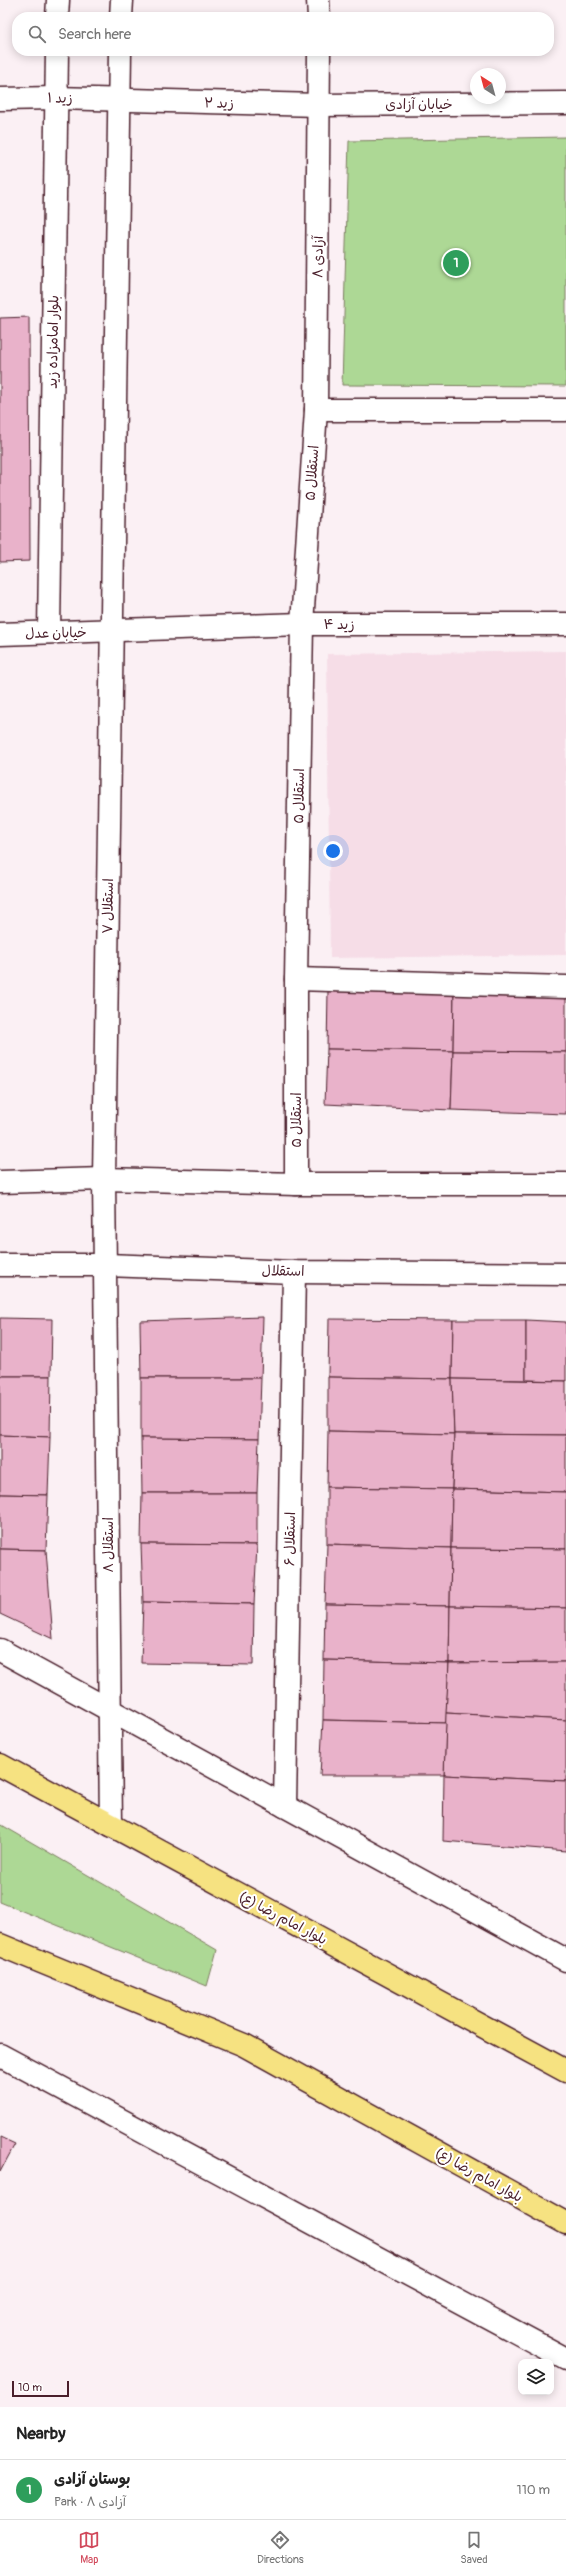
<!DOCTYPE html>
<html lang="en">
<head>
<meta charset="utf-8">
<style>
  :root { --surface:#fff; --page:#f2f2f2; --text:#222; --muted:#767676; --line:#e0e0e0; --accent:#d1495b }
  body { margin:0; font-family:Pangolin,"Playpen Sans Arabic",sans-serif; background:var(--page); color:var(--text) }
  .controls { position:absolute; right:12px; bottom:12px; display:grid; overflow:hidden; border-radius:8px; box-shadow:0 2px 10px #0003 }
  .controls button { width:36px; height:36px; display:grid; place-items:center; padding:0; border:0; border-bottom:1px solid var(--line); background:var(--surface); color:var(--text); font:20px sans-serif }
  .compass { position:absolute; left:470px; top:68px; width:36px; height:36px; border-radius:50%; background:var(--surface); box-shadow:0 2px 10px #0003; rotate:324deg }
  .scale { position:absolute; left:12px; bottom:10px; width:57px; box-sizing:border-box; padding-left:4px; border:2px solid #4a1f2b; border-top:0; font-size:11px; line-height:14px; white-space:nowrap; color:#4a1f2b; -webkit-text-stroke:3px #fff; paint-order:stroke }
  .you { position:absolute; left:333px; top:851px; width:14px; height:14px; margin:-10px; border:3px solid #fff; border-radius:50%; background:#1a73e8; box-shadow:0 0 0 6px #1a73e833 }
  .badge { display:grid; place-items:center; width:26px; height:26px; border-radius:50%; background:var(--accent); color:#fff; font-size:13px; font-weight:700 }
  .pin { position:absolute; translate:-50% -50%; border:2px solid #fff; box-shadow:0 1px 4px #0006 }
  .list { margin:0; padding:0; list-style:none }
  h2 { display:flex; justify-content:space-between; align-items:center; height:52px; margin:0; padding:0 16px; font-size:17px }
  h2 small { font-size:13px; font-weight:400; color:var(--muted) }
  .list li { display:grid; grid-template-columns:26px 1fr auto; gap:12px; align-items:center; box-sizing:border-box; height:60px; padding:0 16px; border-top:1px solid var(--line) }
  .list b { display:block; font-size:15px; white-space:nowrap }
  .list p { margin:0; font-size:13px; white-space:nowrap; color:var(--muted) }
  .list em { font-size:13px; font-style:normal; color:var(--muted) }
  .icon { flex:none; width:22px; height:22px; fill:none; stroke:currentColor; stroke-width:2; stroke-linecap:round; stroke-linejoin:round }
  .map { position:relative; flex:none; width:566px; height:2407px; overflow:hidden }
  .search { position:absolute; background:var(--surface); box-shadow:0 2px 10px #0003; left:12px; right:12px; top:12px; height:44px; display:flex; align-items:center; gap:10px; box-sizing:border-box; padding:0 14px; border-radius:16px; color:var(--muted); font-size:15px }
  .sheet { height:112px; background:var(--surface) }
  nav { display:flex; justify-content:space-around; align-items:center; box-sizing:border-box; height:56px; border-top:1px solid var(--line); background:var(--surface); font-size:11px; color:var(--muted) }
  nav a { display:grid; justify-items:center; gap:2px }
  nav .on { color:var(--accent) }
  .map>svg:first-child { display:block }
</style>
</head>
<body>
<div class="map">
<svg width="566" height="2407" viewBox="0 0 566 2407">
  <rect width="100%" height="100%" fill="#fbf0f4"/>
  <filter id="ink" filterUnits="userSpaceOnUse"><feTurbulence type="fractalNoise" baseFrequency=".025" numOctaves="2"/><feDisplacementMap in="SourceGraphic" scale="8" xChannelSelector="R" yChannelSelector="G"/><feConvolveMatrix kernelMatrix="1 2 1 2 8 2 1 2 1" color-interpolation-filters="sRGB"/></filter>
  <g filter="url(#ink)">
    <path fill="#f6dde7" d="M566,651V955L330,958L327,654Z"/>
    <g fill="#add895" stroke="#7c7c60">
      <path d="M566,137V386L342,385L349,141Z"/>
      <path d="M0,1824L217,1950L207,1986L0,1902Z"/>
    </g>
    <g fill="#e9b2ca" stroke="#4a1f2b">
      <path d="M29,317L30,561L0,562V318Z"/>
      <path d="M328,991L454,992L453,1051L327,1049Z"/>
      <path d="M454,992L566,993V1052L453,1051Z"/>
      <path d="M327,1049L453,1051L451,1110L325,1104Z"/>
      <path d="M453,1051L566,1052V1114L451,1110Z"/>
      <path d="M263,1317L261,1378H141L140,1321Z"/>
      <path d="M0,1318L52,1319L51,1376H0Z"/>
      <path d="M329,1319L453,1320L452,1379L328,1377Z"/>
      <path d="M453,1320H526V1380L452,1379Z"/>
      <path d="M526,1320L566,1322V1381L526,1380Z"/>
      <path d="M0,1376H51L50,1437L0,1435Z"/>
      <path d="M328,1377L452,1379L454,1434L328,1431Z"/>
      <path d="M141,1378H261L259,1439L141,1438Z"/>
      <path d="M452,1379L566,1381V1435L454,1434Z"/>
      <path d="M328,1431L454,1434L452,1489L327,1487Z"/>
      <path d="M454,1434L566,1435V1492L452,1489Z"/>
      <path d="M0,1435L50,1437L48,1495L0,1494Z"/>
      <path d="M141,1438L259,1439L257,1493H142Z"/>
      <path d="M327,1487L452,1489L451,1548L327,1544Z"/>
      <path d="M452,1489L566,1492V1549L451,1548Z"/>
      <path d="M142,1493H257V1545L141,1544Z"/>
      <path d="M0,1494L48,1495L46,1550L0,1549Z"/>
      <path d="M141,1544L257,1545L254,1604L143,1602Z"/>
      <path d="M327,1544L451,1548L450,1606L325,1604Z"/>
      <path d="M451,1548L566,1549V1608L450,1606Z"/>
      <path d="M0,1549L46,1550L53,1639L0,1614Z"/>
      <path d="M143,1602L254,1604L253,1665L141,1663Z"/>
      <path d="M325,1604L450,1606L449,1663L324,1660Z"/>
      <path d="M450,1606L566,1608V1662L449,1663Z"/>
      <path d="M324,1660L449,1663L446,1723L323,1720Z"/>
      <path d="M566,1662V1720L446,1713L449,1663Z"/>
      <path d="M446,1713L566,1720V1781L444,1775Z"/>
      <path d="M323,1720L446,1723L444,1775H320Z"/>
      <path d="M444,1775L566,1781V1851L443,1841Z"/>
      <path d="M0,2137L15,2144L0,2172Z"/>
    </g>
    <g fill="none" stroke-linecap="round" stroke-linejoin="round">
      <g stroke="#4a1f2b" stroke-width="25">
        <g id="street">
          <path d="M318,0L319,17"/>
          <path d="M57,17L58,0"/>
          <path d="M121,17L122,0"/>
          <path d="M0,99L56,98L319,105L566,103"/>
          <path d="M316,410H566"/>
          <path d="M49,632L57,51"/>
          <path d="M0,634L302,624H566"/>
          <path d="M296,979L566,987"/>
          <path d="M0,1182L104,1179L296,1184H566"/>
          <path d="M296,1184V979L302,624L316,410L319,51"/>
          <path d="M0,1265H106L294,1272L566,1274"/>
          <path d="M0,1650L566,1960"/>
          <path d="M285,1806L294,1272"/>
          <path d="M111,1825L104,1179L120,51"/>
          <path d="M0,2055L566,2359"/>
        </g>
      </g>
      <g stroke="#4a1f2b" stroke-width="25">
        <g id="primary">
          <path d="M0,1765L566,2071"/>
          <path d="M0,1945L244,2045L566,2223"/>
        </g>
      </g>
      <use href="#street" stroke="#fff" stroke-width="22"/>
      <use href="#primary" stroke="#f6e281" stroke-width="22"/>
    </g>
  </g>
  <g text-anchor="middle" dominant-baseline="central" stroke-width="4" stroke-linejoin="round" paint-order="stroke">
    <g font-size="14" fill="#4a1f2b" stroke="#fff">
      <text transform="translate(60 98) rotate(1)">زید ۱</text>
      <text transform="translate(219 103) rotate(1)">زید ۲</text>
      <text x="419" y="104">خیابان آزادی</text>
      <text transform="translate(318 257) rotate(-89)">آزادی ۸</text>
      <text transform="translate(53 342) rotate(-89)">بلوار امامزاده زید</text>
      <text transform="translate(312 473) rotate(-86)">استقلال ۵</text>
      <text x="339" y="624">زید ۴</text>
      <text transform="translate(56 633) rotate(-1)">خیابان عدل</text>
      <text transform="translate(299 796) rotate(-89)">استقلال ۵</text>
      <text transform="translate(108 906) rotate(-89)">استقلال ۷</text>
      <text transform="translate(296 1120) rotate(-90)">استقلال ۵</text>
      <text transform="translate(283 1271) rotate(1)">استقلال</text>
      <text transform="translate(290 1539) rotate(-89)">استقلال ۶</text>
      <text transform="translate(108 1545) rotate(-90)">استقلال ۸</text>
      <text transform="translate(283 1918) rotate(28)">بلوار امام رضا (ع)</text>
      <text transform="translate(479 2175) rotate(29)">بلوار امام رضا (ع)</text>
    </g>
  </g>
</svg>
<div class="controls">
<button><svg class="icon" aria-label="layers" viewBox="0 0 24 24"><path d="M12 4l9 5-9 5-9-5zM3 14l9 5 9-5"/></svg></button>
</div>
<svg class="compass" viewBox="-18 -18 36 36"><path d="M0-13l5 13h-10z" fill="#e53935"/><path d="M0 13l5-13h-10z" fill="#767676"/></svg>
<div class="scale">10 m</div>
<div class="you"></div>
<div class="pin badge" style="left:456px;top:263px;background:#2e9e5b">1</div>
<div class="search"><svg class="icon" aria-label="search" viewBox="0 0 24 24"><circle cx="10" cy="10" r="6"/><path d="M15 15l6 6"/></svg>Search here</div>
</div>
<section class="sheet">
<h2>Nearby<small></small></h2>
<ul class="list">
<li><span class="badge" style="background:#2e9e5b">1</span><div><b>بوستان آزادی</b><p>Park · آزادی ۸</p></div><em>110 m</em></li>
</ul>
</section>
<nav>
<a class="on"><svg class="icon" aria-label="map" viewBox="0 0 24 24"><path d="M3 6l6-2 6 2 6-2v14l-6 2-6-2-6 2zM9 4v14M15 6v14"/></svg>Map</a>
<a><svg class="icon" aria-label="directions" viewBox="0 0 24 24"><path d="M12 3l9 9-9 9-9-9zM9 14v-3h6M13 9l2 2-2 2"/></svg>Directions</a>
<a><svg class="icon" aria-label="saved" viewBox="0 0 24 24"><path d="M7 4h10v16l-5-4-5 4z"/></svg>Saved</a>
</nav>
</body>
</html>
